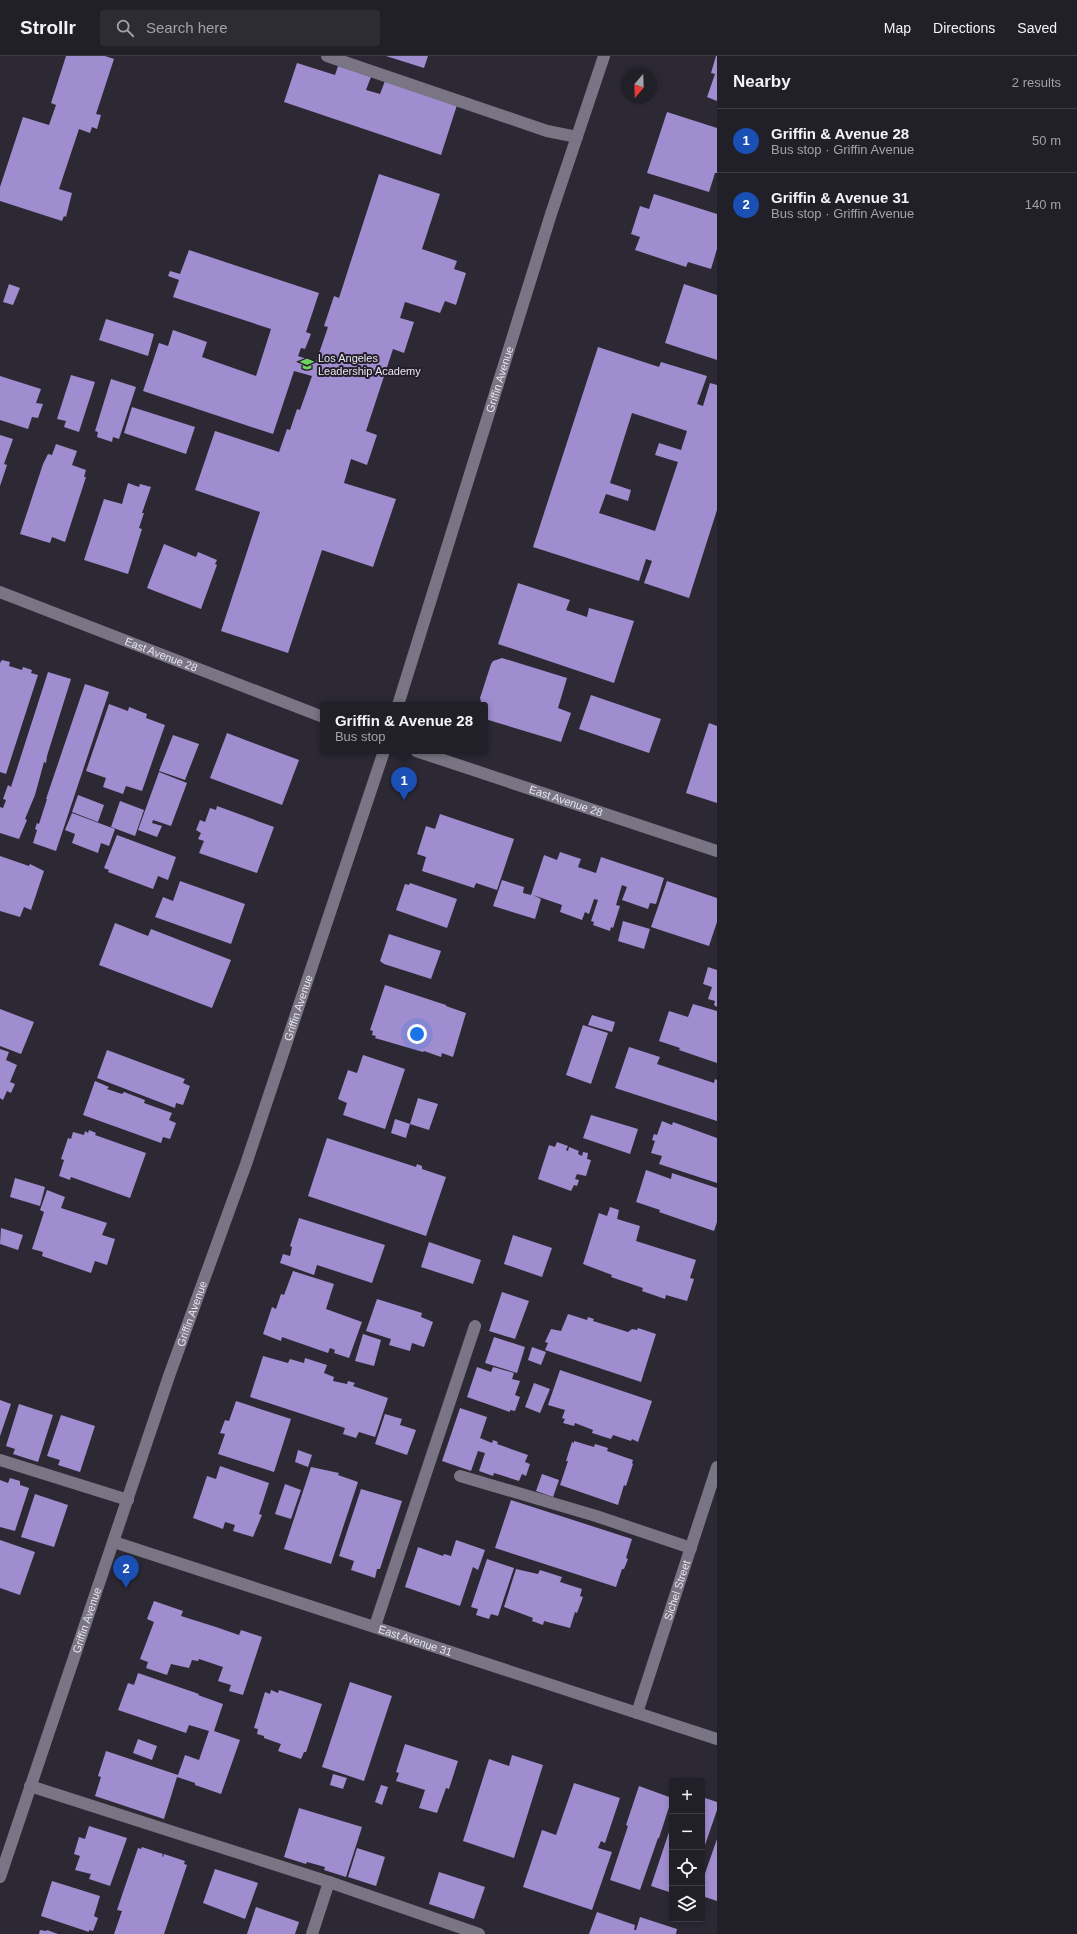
<!DOCTYPE html>
<html lang="en">
<head>
<meta charset="utf-8">
<style>
  :root { --surface:#211f28; --page:#2d2c34; --text:#f1f3f6; --muted:#a2a2a8; --line:#3e3d45; --accent:#1a73e8 }
  body { margin:0; font-family:Helvetica,sans-serif; background:var(--page); color:var(--text) }
  .controls { position:absolute; right:12px; bottom:12px; display:grid; overflow:hidden; border-radius:4px; box-shadow:0 2px 6px #0003 }
  .controls button { width:36px; height:36px; display:grid; place-items:center; padding:0; border:0; border-bottom:1px solid var(--line); background:var(--surface); color:var(--text); font:20px sans-serif }
  .compass { position:absolute; left:621px; top:12px; width:36px; height:36px; border-radius:50%; background:var(--surface); box-shadow:0 2px 6px #0003; rotate:199deg }
  .you { position:absolute; left:417px; top:978px; width:14px; height:14px; margin:-10px; border:3px solid #fff; border-radius:50%; background:#1a73e8; box-shadow:0 0 0 6px #1a73e833 }
  .badge { display:grid; place-items:center; width:26px; height:26px; border-radius:50%; background:var(--accent); color:#fff; font-size:13px; font-weight:700 }
  .pin { position:absolute; translate:-50% -33px; filter:drop-shadow(0 1px 2px #0008) }
  .pin::after { content:''; position:absolute; top:21px; width:14px; height:12px; background:inherit; clip-path:polygon(0 0,100% 0,50% 100%) }
  .popup { position:absolute; left:320px; top:646px; width:168px; height:52px; box-sizing:border-box; display:grid; place-content:center; border-radius:4px; background:var(--surface); filter:drop-shadow(0 1px 3px #0005); font-size:13px; white-space:nowrap; color:var(--muted) }
  .popup b { font-size:15px; color:var(--text) }
  .popup::after { content:''; position:absolute; left:50%; top:100%; margin-left:-8px; border:8px solid transparent; border-top-color:var(--surface) }
  .list { margin:0; padding:0; list-style:none }
  h2 { display:flex; justify-content:space-between; align-items:center; height:52px; margin:0; padding:0 16px; font-size:17px }
  h2 small { font-size:13px; font-weight:400; color:var(--muted) }
  .list li { display:grid; grid-template-columns:26px 1fr auto; gap:12px; align-items:center; box-sizing:border-box; height:64px; padding:0 16px; border-top:1px solid var(--line) }
  .list b { display:block; font-size:15px; white-space:nowrap }
  .list p { margin:0; font-size:13px; white-space:nowrap; color:var(--muted) }
  .list em { font-size:13px; font-style:normal; color:var(--muted) }
  .icon { flex:none; width:22px; height:22px; fill:none; stroke:currentColor; stroke-width:2; stroke-linecap:round; stroke-linejoin:round }
  .map { position:relative; flex:none; width:717px; height:1878px; overflow:hidden }
  header { display:flex; align-items:center; gap:24px; box-sizing:border-box; height:56px; padding:0 20px; background:var(--surface); border-bottom:1px solid var(--line) }
  header strong { font-size:19px }
  nav { display:flex; gap:22px; margin-inline-start:auto; font-size:14px }
  .search { width:280px; height:36px; background:var(--page); display:flex; align-items:center; gap:10px; box-sizing:border-box; padding:0 14px; border-radius:4px; color:var(--muted); font-size:15px }
  main { display:flex }
  aside { flex:1; background:var(--surface) }
  .map>svg:first-child { display:block }
</style>
</head>
<body>
<header>
<strong>Strollr</strong>
<div class="search"><svg class="icon" aria-label="search" viewBox="0 0 24 24"><circle cx="10" cy="10" r="6"/><path d="M15 15l6 6"/></svg>Search here</div>
<nav><a>Map</a><a>Directions</a><a>Saved</a></nav>
</header>
<main>
<div class="map">
<svg width="717" height="1878" viewBox="0 0 717 1878">
  <rect width="100%" height="100%" fill="#2c2935"/>
  <g fill="#a08dcf" fill-rule="evenodd">
    <path d="M66,0H105L114,3L96,58L101,59L97,73L92,71L90,77L79,73L59,133L72,137L66,161L64,160L62,165L0,145V131L23,61L49,69L56,49L51,47Z"/>
    <path d="M386,0H428L424,12Z"/>
    <path d="M716,0H717V45L707,41L715,18L711,17Z"/>
    <path d="M297,7L335,19L338,10L371,21L366,34L380,38L385,25L457,49L441,99L284,46Z"/>
    <path d="M667,56L717,72V117H715L709,136L647,117Z"/>
    <path d="M379,118L440,138L422,193L457,205L454,213L466,217L456,249L445,245L440,257L405,246L400,262L414,266L404,297L393,293L366,375L377,379L367,409L351,403L344,427L396,443L373,511L322,494L288,597L221,575L260,456L195,434L215,375L279,396L287,373L290,374L297,353L300,354L312,320L294,315L273,378L143,335L159,287L168,290L173,274L207,286L202,301L256,320L271,273L173,241L179,224L168,220L170,215L180,218L189,194L319,237L306,276L311,278L305,293L301,292L298,300L316,306L328,271L324,270L334,240L339,242Z"/>
    <path d="M654,138L717,158V193L711,213L688,206L686,211L635,194L640,181L631,178L640,150L649,153Z"/>
    <path d="M9,228L20,232L13,249L3,246Z"/>
    <path d="M684,228L717,239V304L665,287Z"/>
    <path d="M106,263L154,278L148,300L99,284Z"/>
    <path d="M598,291L659,311L661,306L707,320L697,348L703,350L710,327L717,329V454L689,542L644,527L652,505L646,503L639,525L533,491ZM632,357L687,375L681,394L659,387L655,399L678,406L655,475L599,457L606,438L628,445L631,434L610,427Z"/>
    <path d="M71,319L95,326L79,376L64,371L66,365L57,363Z"/>
    <path d="M0,320L41,333L36,347L43,348L38,362L32,361L28,373L0,364Z"/>
    <path d="M111,323L136,331L119,383L113,381L112,386L97,381L98,376L95,375Z"/>
    <path d="M132,351L195,371L186,398L124,377Z"/>
    <path d="M0,379L13,383L4,408L7,409L0,430Z"/>
    <path d="M56,388L77,395L72,409L86,414L84,421H86L65,486L52,481L50,487L20,478L43,408L48,398L52,399Z"/>
    <path d="M128,427L139,431L140,428L151,431L142,457H144L139,472L142,473L128,518L84,504L104,443L122,448Z"/>
    <path d="M164,488L196,501L198,496L217,504L215,508L217,509L201,553L147,532Z"/>
    <path d="M518,527L570,544L566,554L587,561L589,552L634,565L614,627L498,588Z"/>
    <path d="M502,602L567,622L558,652L571,657L561,686L485,663L487,653L485,649H482L480,642L491,608L493,605Z"/>
    <path d="M2,604L10,606L9,610L22,614L23,611L32,614L31,617L38,619L6,718L0,716V607Z"/>
    <path d="M48,616L71,623L47,700L46,707L44,706L35,739L25,763L27,764L19,783L0,777V751L3,752L6,744L3,743L8,729L11,731Z"/>
    <path d="M85,628L109,636L56,795L33,787L37,774L35,773L37,767L39,768L47,743H46Z"/>
    <path d="M591,639L661,663L649,697L579,673Z"/>
    <path d="M109,648L128,655L129,651L147,658L146,662L165,669L142,735L126,730L123,738L103,731L106,722L86,715Z"/>
    <path d="M709,667L717,670V747L686,737Z"/>
    <path d="M227,677L299,704L282,749L210,722Z"/>
    <path d="M173,679L199,688L185,724L159,715Z"/>
    <path d="M159,716L187,727L171,770L153,764L152,767L162,770L157,781L138,774Z"/>
    <path d="M78,739L104,749L98,766L72,756Z"/>
    <path d="M120,745L144,754L135,780L111,771Z"/>
    <path d="M217,750L274,771L257,817L199,797L204,785L198,783L201,777L196,774L200,764L205,766L210,752L216,754Z"/>
    <path d="M72,757L115,773L109,790L101,787L98,797L72,787L75,778L65,774Z"/>
    <path d="M440,758L514,783L497,834L476,827L474,832L422,815L426,801L417,798L426,770L435,773Z"/>
    <path d="M117,779L176,801L168,824L158,820L153,833L108,816L109,814L104,812Z"/>
    <path d="M560,796L581,803L578,811L596,817L601,801L664,822L656,848L650,847L648,853L622,844L627,831L622,829L616,849L620,850L613,872L611,871L610,875L593,869L594,866L591,865L598,844L594,843L589,858L585,856L582,864L560,856L562,849L533,839L541,843L535,863L493,850L502,824L524,831L523,837L531,839L544,799L557,804Z"/>
    <path d="M0,800L29,810L30,808L44,815L31,854L24,851L20,861L0,855Z"/>
    <path d="M180,825L245,848L231,888L155,861L163,841L173,845Z"/>
    <path d="M667,825L717,842V866L709,890L651,871Z"/>
    <path d="M410,827L457,843L447,872L396,854L405,828L409,829Z"/>
    <path d="M623,865L650,873L644,893L618,885Z"/>
    <path d="M115,867L148,880L151,873L231,904L212,952L99,909Z"/>
    <path d="M389,878L441,895L431,923L384,908L380,905Z"/>
    <path d="M708,911L717,914V951L714,949L715,945L708,943L712,931L703,928Z"/>
    <path d="M385,929L446,949V950L466,957L453,1001L442,997L441,1001L424,995L423,996L375,982L376,980L372,979L373,975L370,974Z"/>
    <path d="M693,948L717,955V1007L679,994L680,992L659,985L669,955L688,961Z"/>
    <path d="M0,953L34,966L21,998L0,990Z"/>
    <path d="M592,959L615,966L612,976L588,969Z"/>
    <path d="M583,969L608,977L591,1028L566,1019Z"/>
    <path d="M629,991L660,1001L657,1008L714,1027L715,1023L717,1024V1065L615,1032Z"/>
    <path d="M0,993L9,996L6,1004L17,1009L10,1026L15,1028L11,1037L7,1035L3,1044L0,1042Z"/>
    <path d="M107,994L185,1023L183,1027L190,1030L183,1049L176,1047L175,1052L97,1022Z"/>
    <path d="M363,999L405,1013L385,1073L343,1059L347,1047L338,1043L348,1014L357,1017Z"/>
    <path d="M95,1025L109,1031L107,1033L122,1038L124,1036L145,1044L144,1047L172,1057L169,1064L176,1067L170,1083L163,1081L161,1087L83,1059Z"/>
    <path d="M418,1042L438,1048L429,1074L410,1068L406,1082L391,1077L395,1063L410,1068Z"/>
    <path d="M591,1059L638,1073L630,1098L583,1082Z"/>
    <path d="M662,1065L672,1069L673,1066L717,1082V1127L659,1108L662,1100L651,1097L655,1085L652,1084L654,1078L657,1079Z"/>
    <path d="M89,1074L96,1077L95,1079L146,1097L130,1142L71,1121L70,1124L59,1120L64,1104L61,1103L68,1082L71,1083L73,1076L84,1079L85,1075L88,1077Z"/>
    <path d="M327,1082L416,1111L417,1108L422,1110V1113L446,1121L426,1180L308,1140Z"/>
    <path d="M557,1086L568,1090L566,1094L568,1095L569,1091L579,1095L578,1098L582,1100L583,1096L588,1097L587,1103L591,1104L586,1120L577,1118L575,1123L579,1124L577,1130L574,1129L571,1135L538,1123L549,1089L555,1091Z"/>
    <path d="M646,1114L671,1123L672,1117L717,1132V1166L714,1175L659,1156L660,1154L636,1146Z"/>
    <path d="M15,1122L45,1131L40,1150L10,1141Z"/>
    <path d="M47,1134L65,1141L61,1152L107,1167L102,1179L115,1183L107,1209L95,1205L91,1217L42,1200L43,1196L32,1193L44,1156L40,1154Z"/>
    <path d="M610,1151L619,1154L617,1163L640,1170L636,1185L696,1204L690,1222L694,1223L687,1245L666,1239L665,1243L642,1235L643,1232L611,1221L612,1219L583,1208L599,1157L607,1160Z"/>
    <path d="M299,1162L385,1189L372,1227L317,1209L314,1219L280,1207L283,1198L290,1200L292,1191L290,1190Z"/>
    <path d="M1,1172L23,1179L18,1194L0,1188Z"/>
    <path d="M513,1179L552,1192L542,1221L504,1208Z"/>
    <path d="M429,1186L481,1204L473,1228L421,1211Z"/>
    <path d="M293,1215L334,1228L326,1253L362,1266L349,1302L334,1297L335,1294L330,1292L328,1297L282,1281L281,1285L263,1278L272,1251L276,1253L281,1238L284,1239Z"/>
    <path d="M502,1236L529,1245L515,1283L489,1275Z"/>
    <path d="M377,1243L422,1257L421,1261L433,1266L424,1291L412,1287L410,1295L389,1289L391,1283L366,1275Z"/>
    <path d="M568,1258L587,1264L588,1261L594,1263L593,1265L628,1276L632,1273L637,1274L638,1272L656,1278L641,1326L545,1294L548,1287L545,1286L551,1273L561,1275Z"/>
    <path d="M363,1278L381,1284L374,1310L355,1305Z"/>
    <path d="M494,1281L525,1291L517,1317L485,1307Z"/>
    <path d="M532,1291L546,1296L541,1309L528,1304Z"/>
    <path d="M263,1300L288,1307L290,1303L304,1307L305,1302L327,1309L324,1317L334,1321L333,1325L347,1328L348,1325L355,1327L353,1330L388,1342L375,1381L359,1376L356,1382L343,1378L345,1372L250,1341Z"/>
    <path d="M477,1311L491,1316L493,1311L514,1317L512,1323L520,1325L515,1339L520,1341L515,1355L510,1354V1356L467,1341Z"/>
    <path d="M560,1314L652,1345L638,1386L632,1383L631,1385L613,1379L611,1383L592,1377L593,1374L575,1367L574,1370L563,1367L565,1363L562,1362L565,1354L548,1349Z"/>
    <path d="M534,1327L550,1333L540,1357L525,1351Z"/>
    <path d="M0,1344L11,1348L0,1380Z"/>
    <path d="M236,1345L291,1363L274,1416L218,1398L225,1378L220,1377L225,1364L229,1365Z"/>
    <path d="M19,1348L53,1359L38,1406L13,1398L15,1393L6,1390Z"/>
    <path d="M460,1352L487,1361L480,1382L492,1387L493,1384L498,1386L497,1388L528,1399L525,1406L530,1408L526,1420L522,1418L519,1425L494,1417L493,1420L479,1415L485,1397L478,1395L471,1415L442,1405Z"/>
    <path d="M385,1358L402,1363L400,1369L416,1374L407,1399L375,1388Z"/>
    <path d="M61,1359L95,1370L80,1416L58,1409L60,1404L47,1400Z"/>
    <path d="M574,1385L594,1391L595,1388L608,1392L607,1395L633,1404L632,1407L633,1408L626,1430L624,1429L618,1449L560,1429L568,1405H566L572,1386L574,1387Z"/>
    <path d="M298,1394L312,1399L308,1411L295,1406Z"/>
    <path d="M220,1410L269,1427L259,1458L262,1459L253,1481L233,1475L235,1469L225,1466L223,1473L193,1462L207,1420L216,1423Z"/>
    <path d="M311,1411L339,1417L338,1419L358,1426L331,1508L284,1493Z"/>
    <path d="M542,1418L559,1424L553,1441L536,1435Z"/>
    <path d="M10,1422L20,1425V1429L29,1432L15,1475L0,1471V1424L8,1427Z"/>
    <path d="M285,1428L301,1434L291,1463L275,1458Z"/>
    <path d="M361,1433L402,1445L380,1513H377L375,1522L351,1514L354,1505L339,1500Z"/>
    <path d="M35,1438L68,1449L54,1491L21,1481Z"/>
    <path d="M511,1444L632,1483L626,1502L628,1503L624,1513H622L616,1531L495,1492Z"/>
    <path d="M0,1484L35,1496L20,1539L0,1532Z"/>
    <path d="M456,1484L485,1494L478,1514L473,1511L460,1550L405,1531L418,1491L443,1500L444,1498L451,1500Z"/>
    <path d="M487,1503L514,1512L498,1560L491,1558L489,1563L476,1559L478,1553L471,1551Z"/>
    <path d="M516,1513L538,1518L540,1514L562,1521L560,1526L582,1533L580,1540L583,1541L577,1557L575,1556L570,1572L544,1565L543,1569L532,1565L533,1562L504,1551Z"/>
    <path d="M154,1545L183,1555L181,1560L216,1571L239,1579L241,1574L262,1581L243,1639L229,1635L231,1629L218,1625L223,1611L199,1603L198,1605L192,1604L189,1612L171,1608L167,1619L146,1612L148,1606L140,1603L154,1566L147,1563Z"/>
    <path d="M138,1617L199,1638L198,1639L223,1648L214,1675L240,1684L221,1738L195,1729V1727L177,1721L164,1763L95,1740L101,1721L98,1720L106,1695L178,1719L185,1699L199,1704L209,1675L189,1669L186,1677L118,1654L128,1627L134,1629Z"/>
    <path d="M350,1626L392,1640L364,1725L322,1711Z"/>
    <path d="M271,1634L278,1637L279,1634L322,1648L306,1696H304L301,1703L278,1695L281,1688L264,1682V1680L257,1678L258,1673L254,1672L265,1636L270,1638Z"/>
    <path d="M138,1683L157,1690L152,1704L133,1697Z"/>
    <path d="M405,1688L458,1705L449,1733L446,1732L437,1757L419,1752L425,1734L396,1725L399,1717L396,1716Z"/>
    <path d="M512,1699L543,1709L514,1802L463,1785L489,1703L509,1710Z"/>
    <path d="M333,1718L347,1722L343,1733L330,1729Z"/>
    <path d="M574,1727L620,1742L605,1787L601,1785L598,1792L612,1796L592,1854L523,1831L542,1774L556,1779Z"/>
    <path d="M381,1729L388,1731L382,1749L375,1746Z"/>
    <path d="M639,1730L672,1742L659,1782H658L640,1834L610,1824L628,1770L626,1769Z"/>
    <path d="M702,1741L717,1746V1754L702,1798Z"/>
    <path d="M299,1752L362,1771L346,1821L324,1814L325,1811L307,1806L306,1808L284,1801Z"/>
    <path d="M672,1767V1837L651,1830Z"/>
    <path d="M89,1770L127,1782L110,1830L89,1823L91,1818L75,1814L80,1800L74,1798L79,1781L85,1783Z"/>
    <path d="M717,1783V1845L702,1840V1826Z"/>
    <path d="M142,1791L163,1798L162,1800L163,1801L164,1798L185,1805L184,1808L187,1809L164,1878H114L122,1855L117,1854L138,1792L141,1793Z"/>
    <path d="M357,1792L385,1801L376,1830L348,1821Z"/>
    <path d="M215,1813L258,1827L245,1863L203,1847Z"/>
    <path d="M439,1816L485,1831L474,1863L429,1848Z"/>
    <path d="M52,1825L100,1840L94,1860L98,1862L93,1875L89,1874V1876L41,1860Z"/>
    <path d="M256,1851L299,1866L295,1878H247Z"/>
    <path d="M597,1856L635,1869L634,1874H636L640,1861L677,1873L676,1878H589Z"/>
    <path d="M40,1874L46,1875L47,1874L58,1878H39Z"/>
  </g>
  <g fill="none" stroke-linecap="round" stroke-linejoin="round">
    <g stroke="#797584" stroke-width="12">
      <path d="M327,0L547,75L577,81"/>
      <path d="M0,1404L128,1444"/>
      <path d="M460,1420L596,1460L691,1492"/>
      <path d="M375,1570L475,1270"/>
      <path d="M30,1730L329,1826L479,1878"/>
      <path d="M312,1878L329,1826"/>
    </g>
    <g stroke="#797584" stroke-width="12">
      <path id="s1" d="M0,536L323,661"/>
      <path id="s2" d="M416,695L717,795"/>
      <path id="s3" d="M114,1486L717,1683"/>
      <path id="s4" d="M637,1657L717,1411"/>
    </g>
    <g stroke="#797584" stroke-width="12">
      <path id="s5" d="M398,649L551,158L604,0"/>
      <path id="s6" d="M0,1821L169,1320L246,1108L384,695"/>
    </g>
  </g>
  <defs>
    <g id="school-bare" transform="scale(1.08)"><path d="M0-5L7-2L0 1L-7-2ZM-4 1L0 2.5L4 1V4Q0 6-4 4Z" fill="#70d35f" stroke="#231f2b" stroke-width="2.5" paint-order="stroke"/></g>
  </defs>
  <g fill-rule="evenodd">
    <use href="#school-bare" x="307" y="308"/>
  </g>
  <g text-anchor="middle" dominant-baseline="central" stroke-width="4" stroke-linejoin="round" paint-order="stroke">
    <g font-size="11" fill="#e8e6ee" stroke="#231f2b" text-anchor="start">
      <text x="318" y="302">Los Angeles<tspan x="318" dy="13">Leadership Academy</tspan></text>
    </g>
    <g font-size="11" fill="#e8e6ee" stroke="#231f2b">
      <text stroke="none"><textPath href="#s5" startOffset="341">Griffin Avenue</textPath></text>
      <text stroke="none"><textPath href="#s1" startOffset="173">East Avenue 28</textPath></text>
      <text stroke="none"><textPath href="#s2" startOffset="158">East Avenue 28</textPath></text>
      <text stroke="none"><textPath href="#s6" startOffset="919">Griffin Avenue</textPath></text>
      <text stroke="none"><textPath href="#s6" startOffset="595">Griffin Avenue</textPath></text>
      <text stroke="none"><textPath href="#s4" startOffset="129">Sichel Street</textPath></text>
      <text stroke="none"><textPath href="#s6" startOffset="271">Griffin Avenue</textPath></text>
      <text stroke="none"><textPath href="#s3" startOffset="317">East Avenue 31</textPath></text>
    </g>
  </g>
</svg>
<div class="controls">
<button>+</button>
<button>−</button>
<button><svg class="icon" aria-label="locate" viewBox="0 0 24 24"><circle cx="12" cy="12" r="6"/><path d="M12 2v4M12 18v4M2 12h4M18 12h4"/></svg></button>
<button><svg class="icon" aria-label="layers" viewBox="0 0 24 24"><path d="M12 4l9 5-9 5-9-5zM3 14l9 5 9-5"/></svg></button>
</div>
<svg class="compass" viewBox="-18 -18 36 36"><path d="M0-13l5 13h-10z" fill="#e53935"/><path d="M0 13l5-13h-10z" fill="#a2a2a8"/></svg>
<div class="you"></div>
<div class="pin badge" style="left:404px;top:744px;background:#1a4fb4">1</div>
<div class="popup"><b>Griffin &amp; Avenue 28</b>Bus stop</div>
<div class="pin badge" style="left:126px;top:1532px;background:#1a4fb4">2</div>
</div>
<aside>
<h2>Nearby<small>2 results</small></h2>
<ul class="list">
<li><span class="badge" style="background:#1a4fb4">1</span><div><b>Griffin &amp; Avenue 28</b><p>Bus stop · Griffin Avenue</p></div><em>50 m</em></li>
<li><span class="badge" style="background:#1a4fb4">2</span><div><b>Griffin &amp; Avenue 31</b><p>Bus stop · Griffin Avenue</p></div><em>140 m</em></li>
</ul>
</aside>
</main>
</body>
</html>
